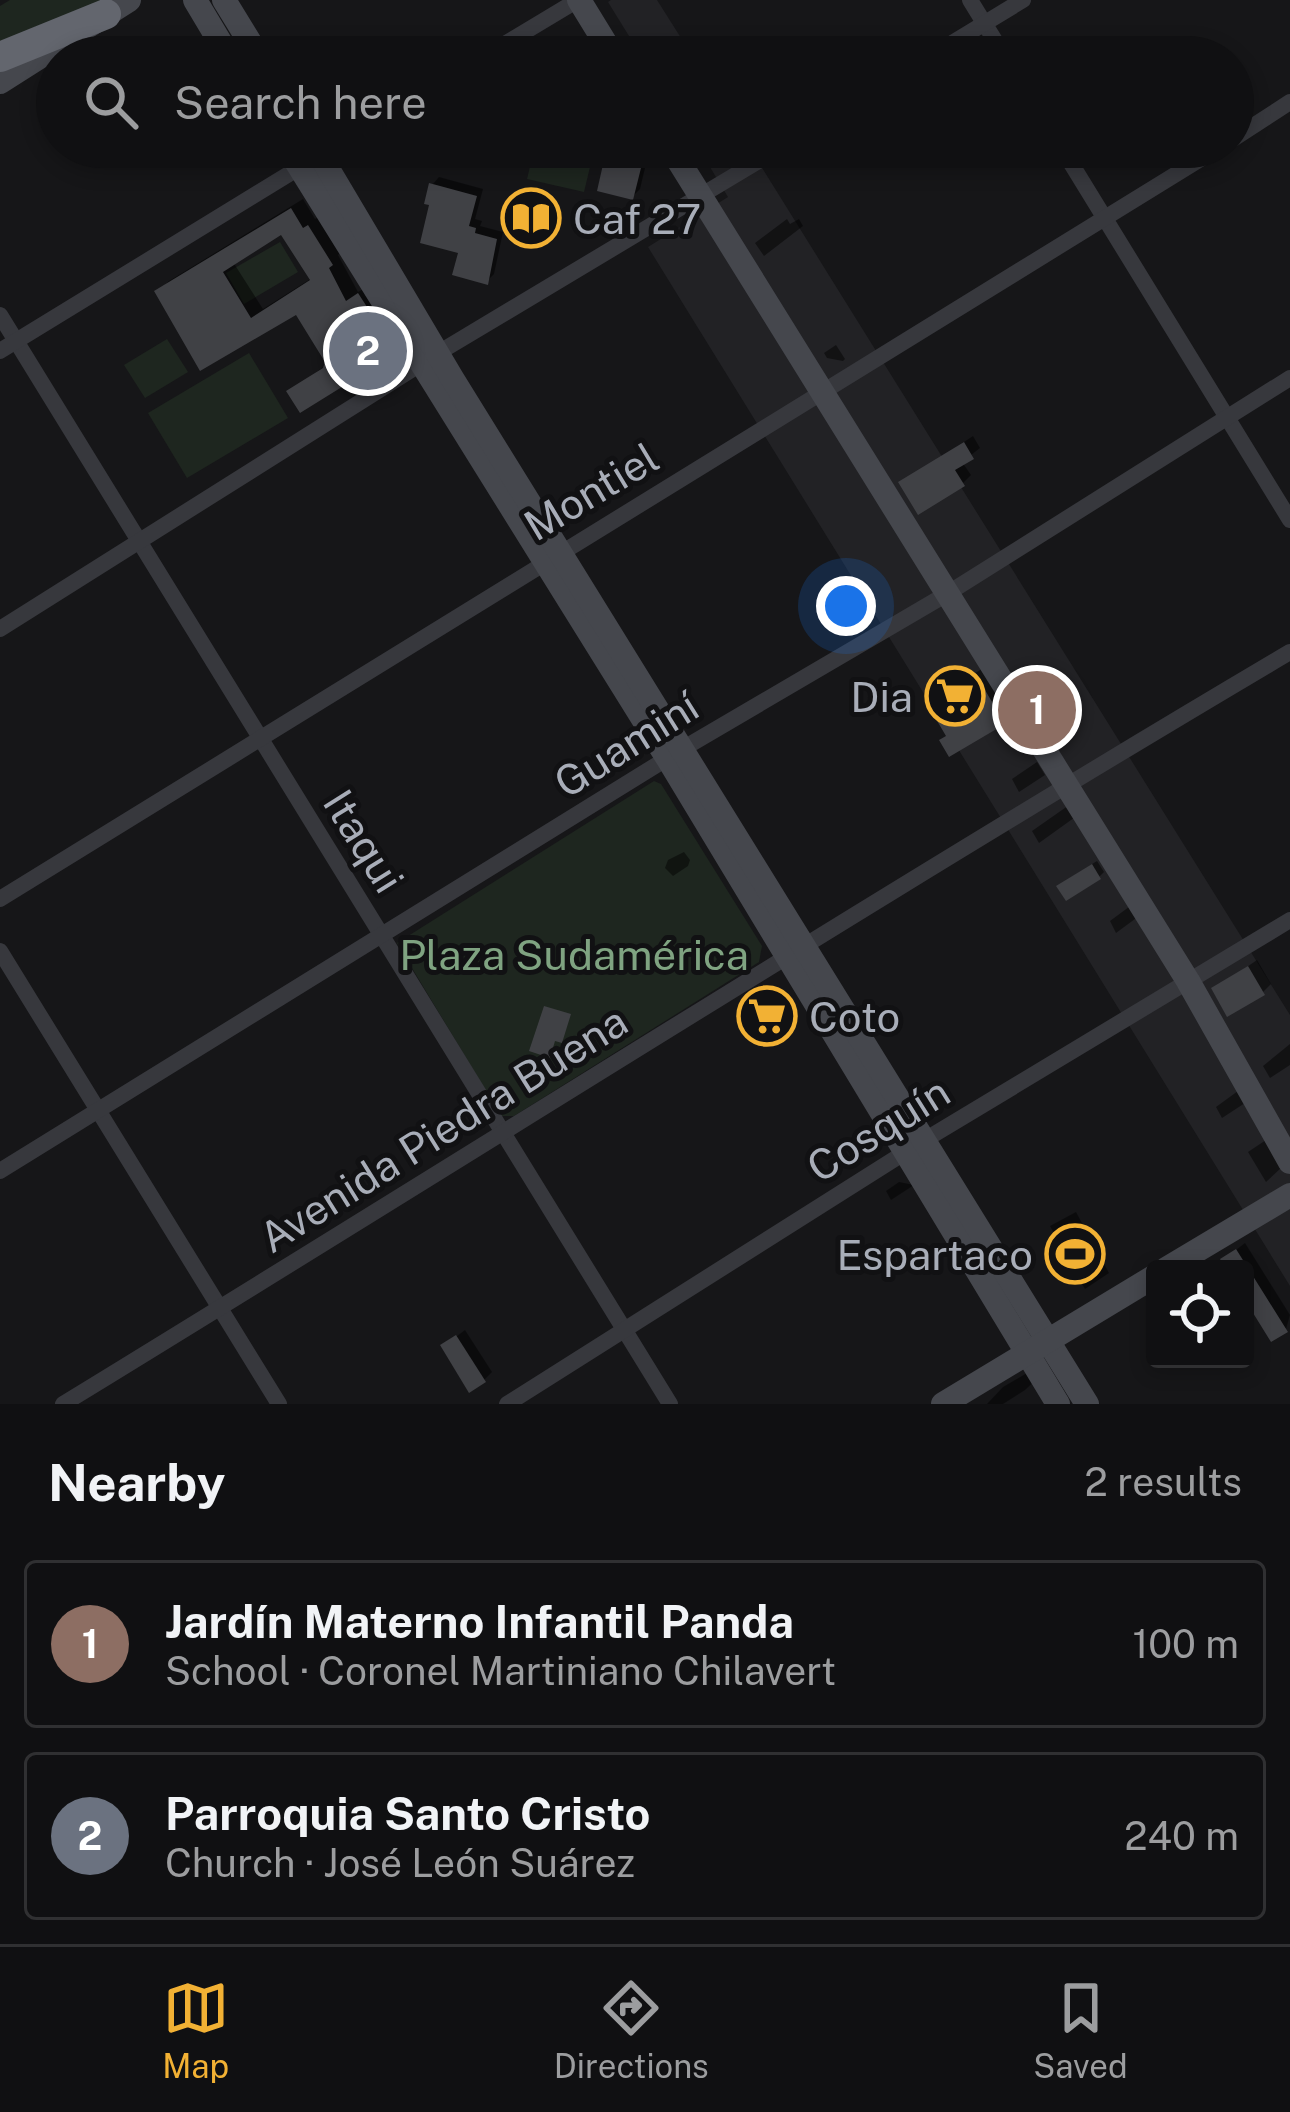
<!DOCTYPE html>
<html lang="en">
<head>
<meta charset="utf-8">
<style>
  :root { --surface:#101012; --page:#1e1e20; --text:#f1f3f6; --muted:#9c9d9f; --line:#303032; --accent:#f2b134 }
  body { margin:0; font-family:"Public Sans",sans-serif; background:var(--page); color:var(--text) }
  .controls { position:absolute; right:36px; bottom:36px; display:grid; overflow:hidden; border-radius:12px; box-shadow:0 6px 18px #0003 }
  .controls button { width:108px; height:108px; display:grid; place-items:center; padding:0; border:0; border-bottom:3px solid var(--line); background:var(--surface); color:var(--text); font:60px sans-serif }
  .you { position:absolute; left:846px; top:606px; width:42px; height:42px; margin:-30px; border:9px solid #fff; border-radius:50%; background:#1a73e8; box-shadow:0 0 0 18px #1a73e833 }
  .badge { display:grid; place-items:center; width:78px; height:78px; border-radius:50%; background:var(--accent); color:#fff; font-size:39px; font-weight:700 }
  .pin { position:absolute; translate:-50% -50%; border:6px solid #fff; box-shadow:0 3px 12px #0006 }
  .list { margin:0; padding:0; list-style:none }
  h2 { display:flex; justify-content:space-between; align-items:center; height:156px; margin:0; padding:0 48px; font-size:51px }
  h2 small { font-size:39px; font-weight:400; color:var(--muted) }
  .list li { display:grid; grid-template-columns:78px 1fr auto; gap:36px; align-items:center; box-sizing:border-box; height:168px; margin:0 24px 24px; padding:0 24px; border:3px solid var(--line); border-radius:12px }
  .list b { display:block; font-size:45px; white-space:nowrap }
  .list p { margin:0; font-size:39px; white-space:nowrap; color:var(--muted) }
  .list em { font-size:39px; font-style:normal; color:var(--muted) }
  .icon { flex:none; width:66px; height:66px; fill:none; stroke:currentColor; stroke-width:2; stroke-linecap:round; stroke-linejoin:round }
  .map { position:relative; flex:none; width:1290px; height:1404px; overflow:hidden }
  .search { position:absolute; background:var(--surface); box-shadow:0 6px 18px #0003; left:36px; right:36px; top:36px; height:132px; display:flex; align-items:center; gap:30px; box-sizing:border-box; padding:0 42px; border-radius:66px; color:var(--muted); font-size:45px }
  .sheet { height:540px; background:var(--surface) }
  nav { display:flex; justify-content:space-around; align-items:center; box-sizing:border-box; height:168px; border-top:3px solid var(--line); background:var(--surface); font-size:33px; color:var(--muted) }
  nav a { display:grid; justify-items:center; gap:6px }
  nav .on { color:var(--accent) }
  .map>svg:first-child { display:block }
</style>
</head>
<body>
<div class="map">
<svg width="1290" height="1404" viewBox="0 0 1290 1404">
  <rect width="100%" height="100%" fill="#161618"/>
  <g fill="#222225">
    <path d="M611,0H657L693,57H642L608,2Z"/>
    <path d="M698,147H749L1290,1015V1286L648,247L728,197Z"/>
  </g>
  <g fill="#1e261f">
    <path d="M10,0H102L0,52V6Z"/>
    <path d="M533,154L590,167L584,192L527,179Z"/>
    <path d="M280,242L298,272L244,304L226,273Z"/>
    <path d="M167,339L188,372L145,398L124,365Z"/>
    <path d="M249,353L288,418L187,478L148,413Z"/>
    <path d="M654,781L661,784L762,946L759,962L514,1116H501L397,943Z"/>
  </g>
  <g fill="#0007" fill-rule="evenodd">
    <path d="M451,147H501L491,165L450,152Z"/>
    <path d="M573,147H650L640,189L632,197L608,158Z"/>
    <path d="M439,177L483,189L475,219L482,221L480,226L503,232L494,274L487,281L462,251L433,203L432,185Z"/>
    <path d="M303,199L315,219L320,216L342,251L338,255L358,292L370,285L376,314L396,345L385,356L290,391L329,363L297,311L201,367L158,292L169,281ZM282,231L312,278L263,309L233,262Z"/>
    <path d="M787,219L790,224L799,219L803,226L764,256L755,243Z"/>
    <path d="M836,345L845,359L843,361L827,358L824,353Z"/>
    <path d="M973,436L980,448L962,462L971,475L963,483H902Z"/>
    <path d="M986,666L1013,712L1003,722L949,735L930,703Z"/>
    <path d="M1037,762L1045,775L1019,792L1012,779Z"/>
    <path d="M1072,803L1078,815L1039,843L1032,831Z"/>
    <path d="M684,852L690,860L688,866L673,876L665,868L668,860Z"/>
    <path d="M1097,861L1104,872L1099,877L1065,881Z"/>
    <path d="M1137,901L1143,913L1116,933L1110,921Z"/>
    <path d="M1257,960L1271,984L1263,992L1215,989Z"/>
    <path d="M765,995L777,997L791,1018L786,1023L754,1002Z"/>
    <path d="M1290,1044V1065L1270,1078L1263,1066Z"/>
    <path d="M1238,1091L1245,1103L1222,1118L1216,1107Z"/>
    <path d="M1266,1140L1282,1167L1266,1182L1248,1152Z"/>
    <path d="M899,1182L914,1185L891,1200L886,1191Z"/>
    <path d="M1076,1212L1109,1273L1085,1289L1050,1226Z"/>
    <path d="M1245,1243L1290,1315L1286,1329L1245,1295V1269H1229L1223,1260Z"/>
    <path d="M465,1330L492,1372L484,1380L444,1346Z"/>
    <path d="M1039,1366L1043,1373L1025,1390L1003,1404H987L1003,1387Z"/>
  </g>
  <g fill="#404145" fill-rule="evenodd">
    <path d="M571,147H626L645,152L633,200L597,191L604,160L570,151Z"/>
    <path d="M429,183L477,196L469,226L476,228L475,233L497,239L488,285L452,275L458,253L420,243L429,205L424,204Z"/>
    <path d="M291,208L303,228L308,225L333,265L329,268L346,301L358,293L369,310L361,314L366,325L387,359L300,413L286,391L323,368L325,362L296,315L200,371L154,291ZM281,235L310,280L251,318L223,272Z"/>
    <path d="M964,442L974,459L955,470L965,486L918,515L898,482Z"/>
    <path d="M975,673L1005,724L949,757L939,740L946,736L926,702Z"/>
    <path d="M1092,864L1101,879L1066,901L1056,886Z"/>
    <path d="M1248,966L1265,995L1227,1017L1211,988Z"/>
    <path d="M758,998L772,1001L788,1025L767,1039L745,1007Z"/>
    <path d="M544,1006L571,1014L562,1043L555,1041L550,1058L529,1051Z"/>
    <path d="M1236,1249L1288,1332L1271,1342L1245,1300V1269H1226L1220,1259Z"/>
    <path d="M456,1335L486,1382L469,1393L440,1345Z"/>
  </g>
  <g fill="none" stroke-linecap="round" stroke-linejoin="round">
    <g stroke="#37383d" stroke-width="16">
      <path d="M970,0L1005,57"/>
      <path d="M483,57L578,0"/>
      <path d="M929,57L1023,0"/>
      <path d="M1233,139L1290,102"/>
      <path d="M1061,147L1290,520"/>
      <path d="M0,315L670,1404"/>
      <path d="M0,351L333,147"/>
      <path d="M0,629L438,353L782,147"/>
      <path d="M0,899L1220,147"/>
      <path d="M0,951L279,1404"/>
      <path d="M0,1171L684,748L945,595L1290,378"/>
      <path d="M63,1404C472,1154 877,896 1290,652"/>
      <path d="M507,1404L923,1141L1290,920"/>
    </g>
    <g stroke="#45474d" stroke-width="24">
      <path d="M195,0L229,57"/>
      <path d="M224,0L259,57"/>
      <path d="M579,0L614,57"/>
      <path d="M0,82L129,0"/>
      <path d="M287,147L668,759L1058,1404"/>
      <path d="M315,147L452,378L1087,1404"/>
      <path d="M670,147L1188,981L1290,1162"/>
      <path d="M1166,1269L1290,1195"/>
      <path d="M943,1404L1155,1276"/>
    </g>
    <path stroke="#63666e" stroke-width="30" d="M0,57L106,14"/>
  </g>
  <defs>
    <g id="library-ring" transform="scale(3)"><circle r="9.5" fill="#111113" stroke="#f2b134" stroke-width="1.5"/><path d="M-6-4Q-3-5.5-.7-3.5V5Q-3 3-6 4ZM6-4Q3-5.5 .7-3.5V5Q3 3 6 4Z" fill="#f2b134"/></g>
    <g id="supermarket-ring" transform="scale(3)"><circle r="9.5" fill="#111113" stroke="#f2b134" stroke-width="1.5"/><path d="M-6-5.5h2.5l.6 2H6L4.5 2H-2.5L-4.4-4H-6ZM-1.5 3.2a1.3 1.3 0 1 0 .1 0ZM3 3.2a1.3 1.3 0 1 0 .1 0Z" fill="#f2b134"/></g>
    <g id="stadium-ring" transform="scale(3)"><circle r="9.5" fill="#111113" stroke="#f2b134" stroke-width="1.5"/><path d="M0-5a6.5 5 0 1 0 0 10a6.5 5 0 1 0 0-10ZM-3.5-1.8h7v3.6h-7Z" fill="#f2b134"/></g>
  </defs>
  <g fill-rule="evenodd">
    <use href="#library-ring" x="531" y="218"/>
    <use href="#supermarket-ring" x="955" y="696"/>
    <use href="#supermarket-ring" x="767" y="1016"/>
    <use href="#stadium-ring" x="1075" y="1254"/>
  </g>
  <g text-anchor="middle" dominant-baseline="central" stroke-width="10" stroke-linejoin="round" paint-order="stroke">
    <g font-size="42" fill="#a8adb8" stroke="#111113" text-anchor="start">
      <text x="573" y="218">Caf 27</text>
      <text x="913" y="696" text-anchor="end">Dia</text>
      <text x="809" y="1016">Coto</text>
      <text x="1033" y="1254" text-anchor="end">Espartaco</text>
    </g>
    <g font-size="42" fill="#a8adb8" stroke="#111113">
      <text transform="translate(591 491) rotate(-31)">Montiel</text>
      <text transform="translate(626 744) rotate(-32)">Guaminí</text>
      <text transform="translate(364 841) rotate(58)">Itaqui</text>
      <text transform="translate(443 1129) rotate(-32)">Avenida Piedra Buena</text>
      <text transform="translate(878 1129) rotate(-32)">Cosquín</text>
    </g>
    <g font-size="42" fill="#7fa381" stroke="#111113">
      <text x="574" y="954">Plaza Sudamérica</text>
    </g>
  </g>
</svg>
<div class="controls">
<button><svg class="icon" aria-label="locate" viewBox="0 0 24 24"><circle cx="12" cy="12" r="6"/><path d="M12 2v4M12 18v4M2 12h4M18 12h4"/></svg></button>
</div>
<div class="you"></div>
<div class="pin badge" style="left:1037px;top:710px;background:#8d6e63">1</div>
<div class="pin badge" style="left:368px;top:351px;background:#6b7280">2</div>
<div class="search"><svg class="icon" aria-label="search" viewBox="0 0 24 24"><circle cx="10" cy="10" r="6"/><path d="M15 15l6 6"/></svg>Search here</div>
</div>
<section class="sheet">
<h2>Nearby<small>2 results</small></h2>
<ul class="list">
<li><span class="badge" style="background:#8d6e63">1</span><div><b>Jardín Materno Infantil Panda</b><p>School · Coronel Martiniano Chilavert</p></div><em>100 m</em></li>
<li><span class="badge" style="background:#6b7280">2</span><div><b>Parroquia Santo Cristo</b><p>Church · José León Suárez</p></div><em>240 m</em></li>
</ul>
</section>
<nav>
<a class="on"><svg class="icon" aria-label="map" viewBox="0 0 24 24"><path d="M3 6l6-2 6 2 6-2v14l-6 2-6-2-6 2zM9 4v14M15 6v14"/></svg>Map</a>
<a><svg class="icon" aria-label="directions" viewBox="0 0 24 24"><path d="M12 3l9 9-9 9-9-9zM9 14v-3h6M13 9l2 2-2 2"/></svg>Directions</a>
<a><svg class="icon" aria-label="saved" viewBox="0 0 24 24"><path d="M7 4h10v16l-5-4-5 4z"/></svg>Saved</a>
</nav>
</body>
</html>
